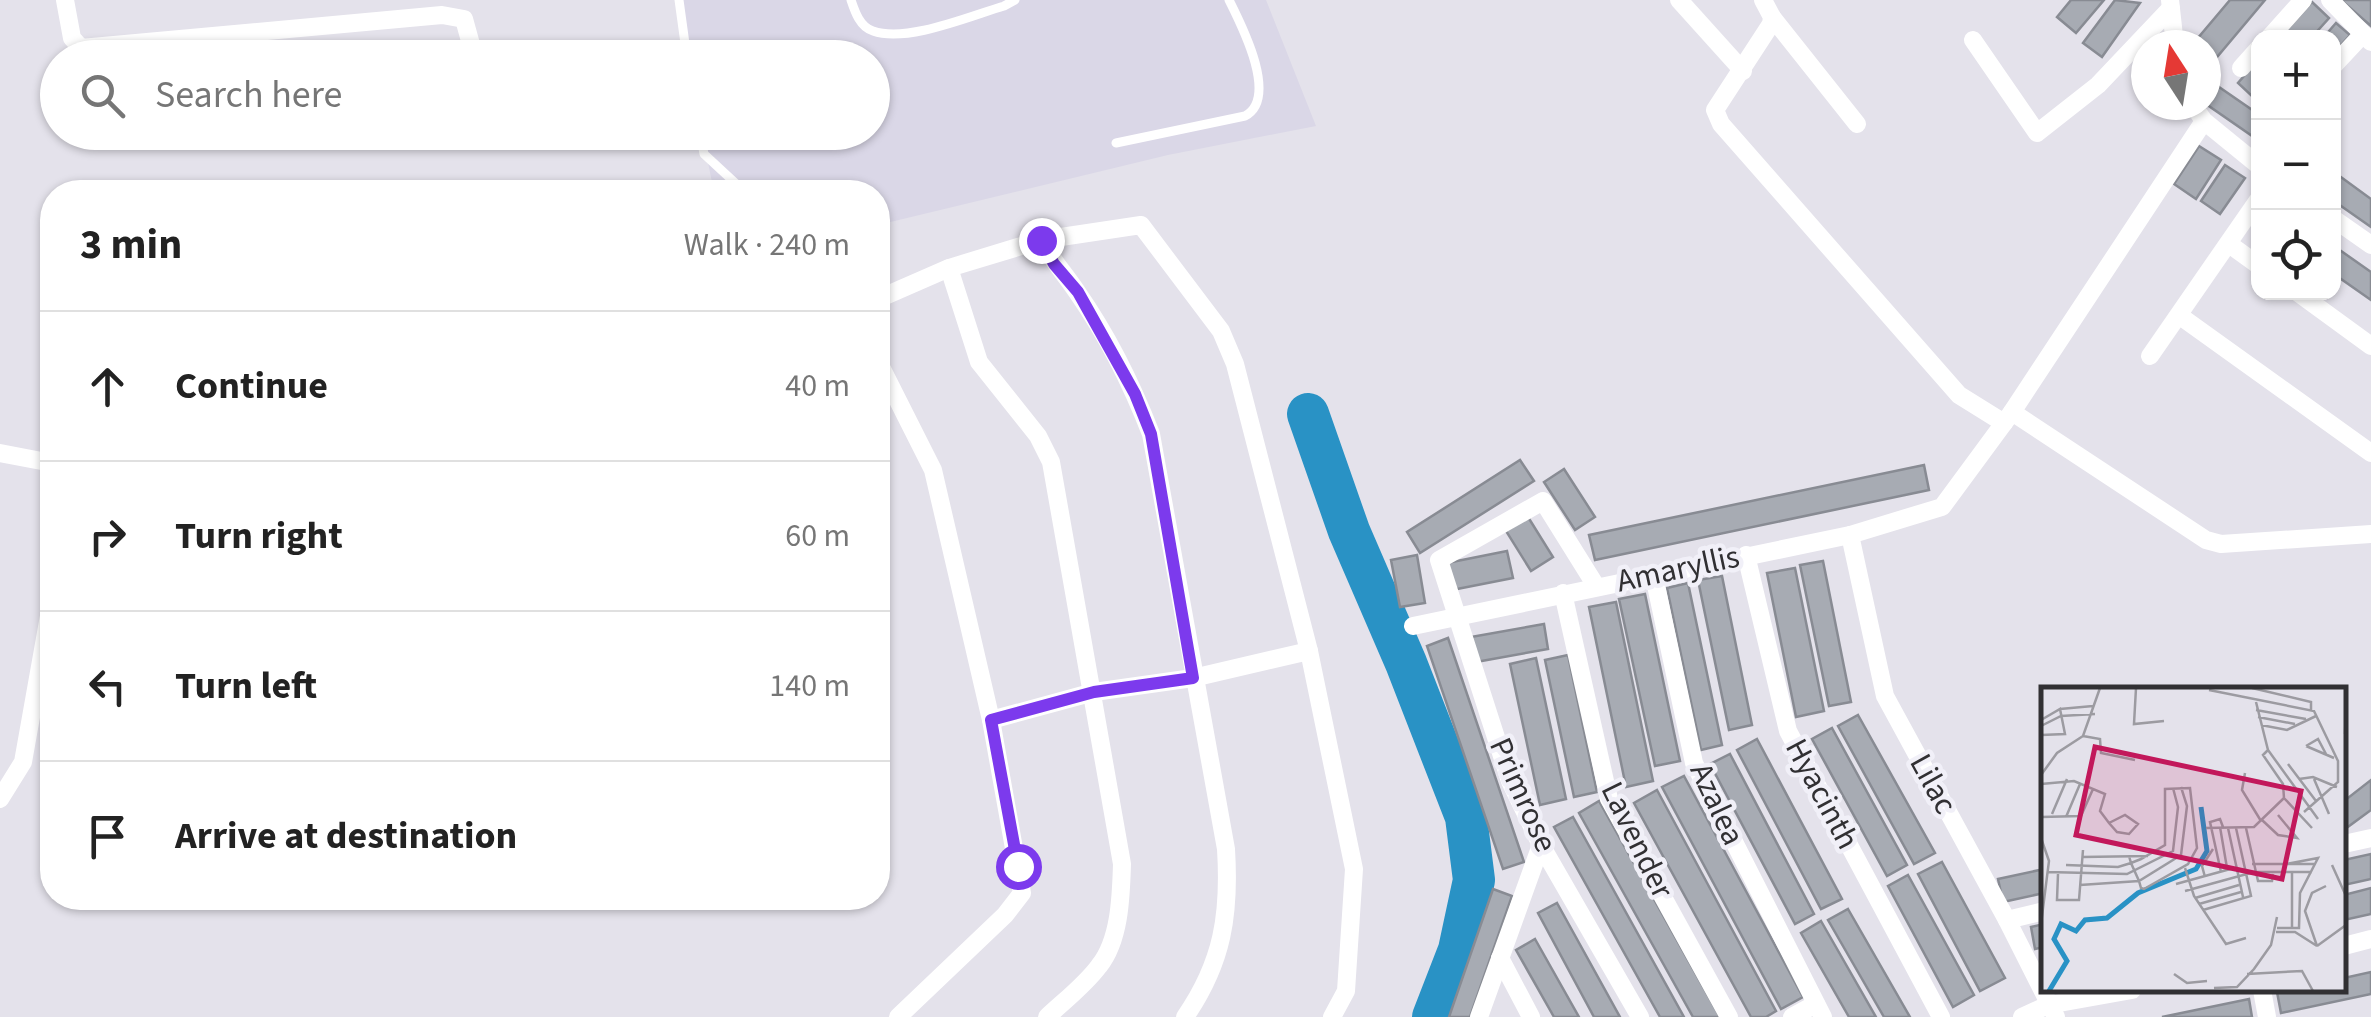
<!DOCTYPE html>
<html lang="en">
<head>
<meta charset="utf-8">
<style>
  :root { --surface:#fff; --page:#f2f2f2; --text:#222; --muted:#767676; --line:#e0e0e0 }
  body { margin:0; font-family:"Source Sans 3",sans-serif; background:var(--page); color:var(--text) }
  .controls { position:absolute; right:30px; top:30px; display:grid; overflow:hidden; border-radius:20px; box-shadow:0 2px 8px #0004 }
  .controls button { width:90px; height:90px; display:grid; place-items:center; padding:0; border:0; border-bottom:2px solid var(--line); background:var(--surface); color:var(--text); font:50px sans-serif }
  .compass { position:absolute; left:2131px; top:30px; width:90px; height:90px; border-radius:50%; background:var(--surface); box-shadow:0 2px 8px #0004; rotate:348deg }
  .stop { position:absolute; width:30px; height:30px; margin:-22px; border:8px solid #7c3aed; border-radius:50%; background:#fff }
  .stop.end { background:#7c3aed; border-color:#fff; box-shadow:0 2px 10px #0008 }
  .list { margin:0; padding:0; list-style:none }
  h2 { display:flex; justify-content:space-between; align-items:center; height:130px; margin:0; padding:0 40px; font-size:42px }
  h2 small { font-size:32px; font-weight:400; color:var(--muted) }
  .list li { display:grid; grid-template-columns:65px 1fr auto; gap:30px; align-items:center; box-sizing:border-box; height:150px; padding:0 40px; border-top:2px solid var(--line) }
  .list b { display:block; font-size:38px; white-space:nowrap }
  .list em { font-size:32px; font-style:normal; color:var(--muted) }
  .icon { flex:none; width:55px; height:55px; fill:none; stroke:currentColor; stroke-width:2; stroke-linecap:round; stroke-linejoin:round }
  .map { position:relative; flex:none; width:2371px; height:1017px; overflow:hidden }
  .search { position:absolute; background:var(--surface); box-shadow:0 2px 8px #0004; left:40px; top:40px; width:850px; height:110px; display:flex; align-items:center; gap:25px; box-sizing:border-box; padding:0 35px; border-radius:55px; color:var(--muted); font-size:38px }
  .panel { position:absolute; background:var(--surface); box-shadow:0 2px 8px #0004; left:40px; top:180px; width:850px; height:730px; border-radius:40px }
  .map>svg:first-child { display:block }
</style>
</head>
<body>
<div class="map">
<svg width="2371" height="1017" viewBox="0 0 2371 1017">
  <rect width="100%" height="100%" fill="#e4e2eb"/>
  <path fill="#dad7e7" d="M678,0H1266L1316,126L1168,155L878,225V192H714L702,133L872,132V58L687,57Z"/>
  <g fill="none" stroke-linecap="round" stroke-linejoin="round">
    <path stroke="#2992c5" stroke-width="42" d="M1308,414L1349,531L1406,663L1466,817L1474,880L1459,950L1433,1017"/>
  </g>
  <g fill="#a7abb3" stroke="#888b93" stroke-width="2.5">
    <path d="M2071,0H2104L2076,33L2057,17Z"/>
    <path d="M2115,0L2140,3L2102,57L2083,43Z"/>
    <path d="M2230,0H2265L2207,69L2206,45H2192Z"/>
    <path d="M2341,0H2371V26Z"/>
    <path d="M2312,2L2329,18L2311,38H2279Z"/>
    <path d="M2336,23L2350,35L2334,53V38H2323Z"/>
    <path d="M2258,60V95L2255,99L2238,83Z"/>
    <path d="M2206,78L2258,114V140L2206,104Z"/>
    <path d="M2199,146L2221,160L2196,199L2174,184Z"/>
    <path d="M2225,165L2245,178L2220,214L2201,201Z"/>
    <path d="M2334,172L2371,199V227L2334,201Z"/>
    <path d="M2334,246L2371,272V300L2334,274Z"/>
    <path d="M1520,460L1534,481L1420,553L1407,532Z"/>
    <path d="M1924,465L1929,490L1595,560L1589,535Z"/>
    <path d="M1564,469L1595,517L1575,530L1544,482Z"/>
    <path d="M1528,517L1553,557L1531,571L1506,531Z"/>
    <path d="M1507,551L1513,578L1452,590L1447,563Z"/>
    <path d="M1417,555L1425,603L1400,607L1391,560Z"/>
    <path d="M1823,561L1851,702L1829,706L1800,565Z"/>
    <path d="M1795,568L1824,711L1796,717L1767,573Z"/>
    <path d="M1722,576L1752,725L1729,730L1698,580Z"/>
    <path d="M1688,583L1722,745L1701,750L1667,588Z"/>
    <path d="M1645,594L1680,761L1655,766L1619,599Z"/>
    <path d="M1616,602L1653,781L1626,787L1589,607Z"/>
    <path d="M1544,624L1548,649L1476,662L1471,637Z"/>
    <path d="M1448,638L1524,862L1503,869L1427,646Z"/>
    <path d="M1568,655L1597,792L1574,797L1545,660Z"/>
    <path d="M1536,658L1566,799L1540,805L1510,664Z"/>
    <path d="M1858,715L1935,853L1914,864L1838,726Z"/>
    <path d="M1832,728L1907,865L1887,876L1812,739Z"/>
    <path d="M1757,739L1842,899L1821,909L1737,750Z"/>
    <path d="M1730,754L1814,914L1795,924L1710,764Z"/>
    <path d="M1684,776L1803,997L1781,1009L1662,787Z"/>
    <path d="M2371,780V810L2345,829L2344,801Z"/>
    <path d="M1657,790L1776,1011L1766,1017H1751L1634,803Z"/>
    <path d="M1599,801L1720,1017H1693L1579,813Z"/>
    <path d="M1573,817L1684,1017H1660L1554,827Z"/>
    <path d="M2371,854V879L2344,885V860Z"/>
    <path d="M1942,862L2005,978L1980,991L1918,874Z"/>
    <path d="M2044,869V893L2003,902L1998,879Z"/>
    <path d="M1908,875L1974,995L1953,1007L1888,886Z"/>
    <path d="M2371,888V914L2344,920V895Z"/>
    <path d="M1493,889L1512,896L1470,1017H1449Z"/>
    <path d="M1557,903L1620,1017H1594L1538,913Z"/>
    <path d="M1848,909L1910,1017H1884L1828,920Z"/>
    <path d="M1821,921L1876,1017H1849L1801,933Z"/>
    <path d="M2044,924V947L2035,949L2031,927Z"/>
    <path d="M1535,939L1579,1017H1554L1516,950Z"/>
    <path d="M2371,972V994L2281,1013L2277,992L2344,990V978Z"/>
    <path d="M2249,999L2252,1017H2162Z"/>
  </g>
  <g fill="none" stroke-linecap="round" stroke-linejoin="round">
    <g stroke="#fff" stroke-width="9">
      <path d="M679,0L687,58"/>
      <path d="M851,0C855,12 860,27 873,31C907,43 970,16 1004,6L1015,0"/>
      <path d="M700,132L704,154L745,192"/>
      <path d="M1116,143L1245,116C1279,98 1242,26 1229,0"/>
    </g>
    <g stroke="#fff" stroke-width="18">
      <path d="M65,0L72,38L81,48L442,15L464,19L472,48"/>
      <path d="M1679,0L1743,71"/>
      <path d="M1763,0L1772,17L1771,24L1715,110L1721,124L1959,395L2004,423"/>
      <path d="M2170,0L2175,45"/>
      <path d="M2330,0L2371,42"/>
      <path d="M1772,17L1857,124"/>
      <path d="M2269,38L2303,0"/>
      <path d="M1973,40L2037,133L2098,85L2171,8"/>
      <path d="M2334,65L2363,34"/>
      <path d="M2241,68L2258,49"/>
      <path d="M2193,105L2204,121L2258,165"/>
      <path d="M2334,219L2371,245"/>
      <path d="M1041,240C1051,259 1065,274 1077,292C1107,335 1132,385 1151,434L1226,849C1230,914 1223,962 1185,1017"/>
      <path d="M2229,244L2258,265"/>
      <path d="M949,268L979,362L1038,436L1051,462L1122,864C1121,896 1120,940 1099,966C1085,985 1064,1001 1047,1017"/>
      <path d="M2297,292L2371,346"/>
      <path d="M878,299L949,268L1041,240L1141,225L1221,331L1235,364L1309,651L1354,869L1346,991L1332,1017"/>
      <path d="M2180,316L2371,453"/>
      <path d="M2150,356L2258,200"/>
      <path d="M878,361L933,470L991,720L1022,893L1005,915L898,1017"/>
      <path d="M2012,412L2206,540L2221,544L2371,534"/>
      <path d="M0,453L52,463"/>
      <path d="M1850,535L1885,696L2007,920L2056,1017"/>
      <path d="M1746,555L1788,731L1941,1017"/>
      <path d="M1654,576L1694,763L1823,1017"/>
      <path d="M1596,586L1543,501L1439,560L1510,781L1541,845L1640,1017"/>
      <path d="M1563,593L1609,799L1729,1017"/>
      <path d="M1413,626L1850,535L1942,507L2012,412L2204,121"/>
      <path d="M991,720L1094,692L1193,678L1309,651"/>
      <path d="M0,799L23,762L52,599"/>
      <path d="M2344,844L2371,838"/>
      <path d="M503,898L516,901L531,898"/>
      <path d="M2007,920L2044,911"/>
      <path d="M2344,946L2371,939"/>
      <path d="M1500,958L1531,1017"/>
      <path d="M2262,990L2267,1017"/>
      <path d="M1479,1017L1541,845"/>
      <path d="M1792,1017L1816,1004"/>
      <path d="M2022,1017L2048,1005L2132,990"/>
    </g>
  </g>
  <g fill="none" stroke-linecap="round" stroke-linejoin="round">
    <path stroke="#7c3aed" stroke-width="12" d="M1018,866L991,720L1094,692L1193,678L1151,434L1135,394L1078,292L1054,264L1041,240"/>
  </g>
  <g text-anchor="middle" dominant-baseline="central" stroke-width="9" stroke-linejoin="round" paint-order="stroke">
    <g font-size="32" fill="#313033" stroke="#f1f0f8">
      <text transform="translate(1678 569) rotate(-12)">Amaryllis</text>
      <text transform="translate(1933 784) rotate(61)">Lilac</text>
      <text transform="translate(1822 794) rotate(62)">Hyacinth</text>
      <text transform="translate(1523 795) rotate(66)">Primrose</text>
      <text transform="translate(1717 804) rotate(65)">Azalea</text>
      <text transform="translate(1637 840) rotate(64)">Lavender</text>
    </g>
  </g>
  <g transform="translate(2041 687)">
    <rect width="305" height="305" fill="#e4e2eb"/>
    <path fill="none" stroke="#2992c5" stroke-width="5" d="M8,304L26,274L13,252L20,237L35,244L44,233L66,231L97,206L155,182L166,164L160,120"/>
    <path fill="none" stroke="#9c9ba1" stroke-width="2.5" d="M95,1L93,37L123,34M211,1L270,15V23M168,3L273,24L297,74V95L263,125M215,15L227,63L277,132M19,22L52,19M215,23L265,32M217,30L254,37M0,33L19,22L24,47L0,48M220,38L246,43L275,29M0,39L20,29L54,27M304,47L305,17M42,49L59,52L60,66L94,73M265,59L293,71M265,59L277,52L285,67M227,63L222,68L242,97L243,111L271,141M247,77L275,114M204,86L201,103L220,134M0,88L16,66L42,49L59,1M258,92L272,90L296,100M273,92L288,127M0,97L33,94L64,107L59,124L68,136L76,145L88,147L97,137L84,128L68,136M11,127L26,92M0,130L40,129L52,102M25,130L39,97M221,133L237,148L256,151L237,128M179,140L186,181M165,141L213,140L243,111M187,141L202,210M205,141L217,194H231L232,187M0,151L8,174L0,237M41,170L107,169M211,177H273M25,178L77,180L90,176L100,172L124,158V102L149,101L156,161L147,177L103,202L100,201L98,194L90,176L88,169M291,178L305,209M144,181L153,209L185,257L205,251M7,185L86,187L132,164L137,120L132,101M180,185L169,135L179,132L182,140M251,185V241M17,187L16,213H38L42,163M164,190L161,179L172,162M135,197L193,181M39,198L98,194L140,168L146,119L140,100M144,204L213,185H271M154,211L198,198M158,217L200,205M162,223L210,209L195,141M236,241H258L259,206L277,171L245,177M235,245H254L276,259M276,259L264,224L271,206L285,199M276,259L305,238M133,287L146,296L166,294M206,287L261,284L272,304M173,301L196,300L213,282L230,258L236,230"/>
    <path fill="#c2185b" fill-opacity="0.15" stroke="#c2185b" stroke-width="5" d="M54,60L260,104L241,192L35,148Z"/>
    <rect width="305" height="305" fill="none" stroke="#313033" stroke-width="5"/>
  </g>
</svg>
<div class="controls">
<button>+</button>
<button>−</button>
<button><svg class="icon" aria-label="locate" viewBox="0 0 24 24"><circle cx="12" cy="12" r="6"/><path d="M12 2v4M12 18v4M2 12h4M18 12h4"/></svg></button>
</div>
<svg class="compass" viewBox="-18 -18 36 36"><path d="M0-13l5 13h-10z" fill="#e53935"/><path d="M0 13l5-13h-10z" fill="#767676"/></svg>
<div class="stop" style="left:1018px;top:866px"></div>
<div class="stop end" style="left:1041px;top:240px"></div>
<div class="search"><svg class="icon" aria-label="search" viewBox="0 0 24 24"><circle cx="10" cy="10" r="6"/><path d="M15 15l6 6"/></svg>Search here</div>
<section class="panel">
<h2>3 min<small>Walk · 240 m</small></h2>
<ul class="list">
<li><svg class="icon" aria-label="ahead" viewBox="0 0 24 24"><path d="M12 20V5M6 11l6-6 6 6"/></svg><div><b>Continue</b></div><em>40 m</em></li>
<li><svg class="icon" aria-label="right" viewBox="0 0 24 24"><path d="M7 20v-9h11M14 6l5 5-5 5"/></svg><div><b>Turn right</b></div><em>60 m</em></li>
<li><svg class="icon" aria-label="left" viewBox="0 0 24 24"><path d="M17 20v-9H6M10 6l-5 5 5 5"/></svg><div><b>Turn left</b></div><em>140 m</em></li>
<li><svg class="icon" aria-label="arrive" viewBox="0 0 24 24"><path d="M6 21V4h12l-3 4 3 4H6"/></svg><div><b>Arrive at destination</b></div></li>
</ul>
</section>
</div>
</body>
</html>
